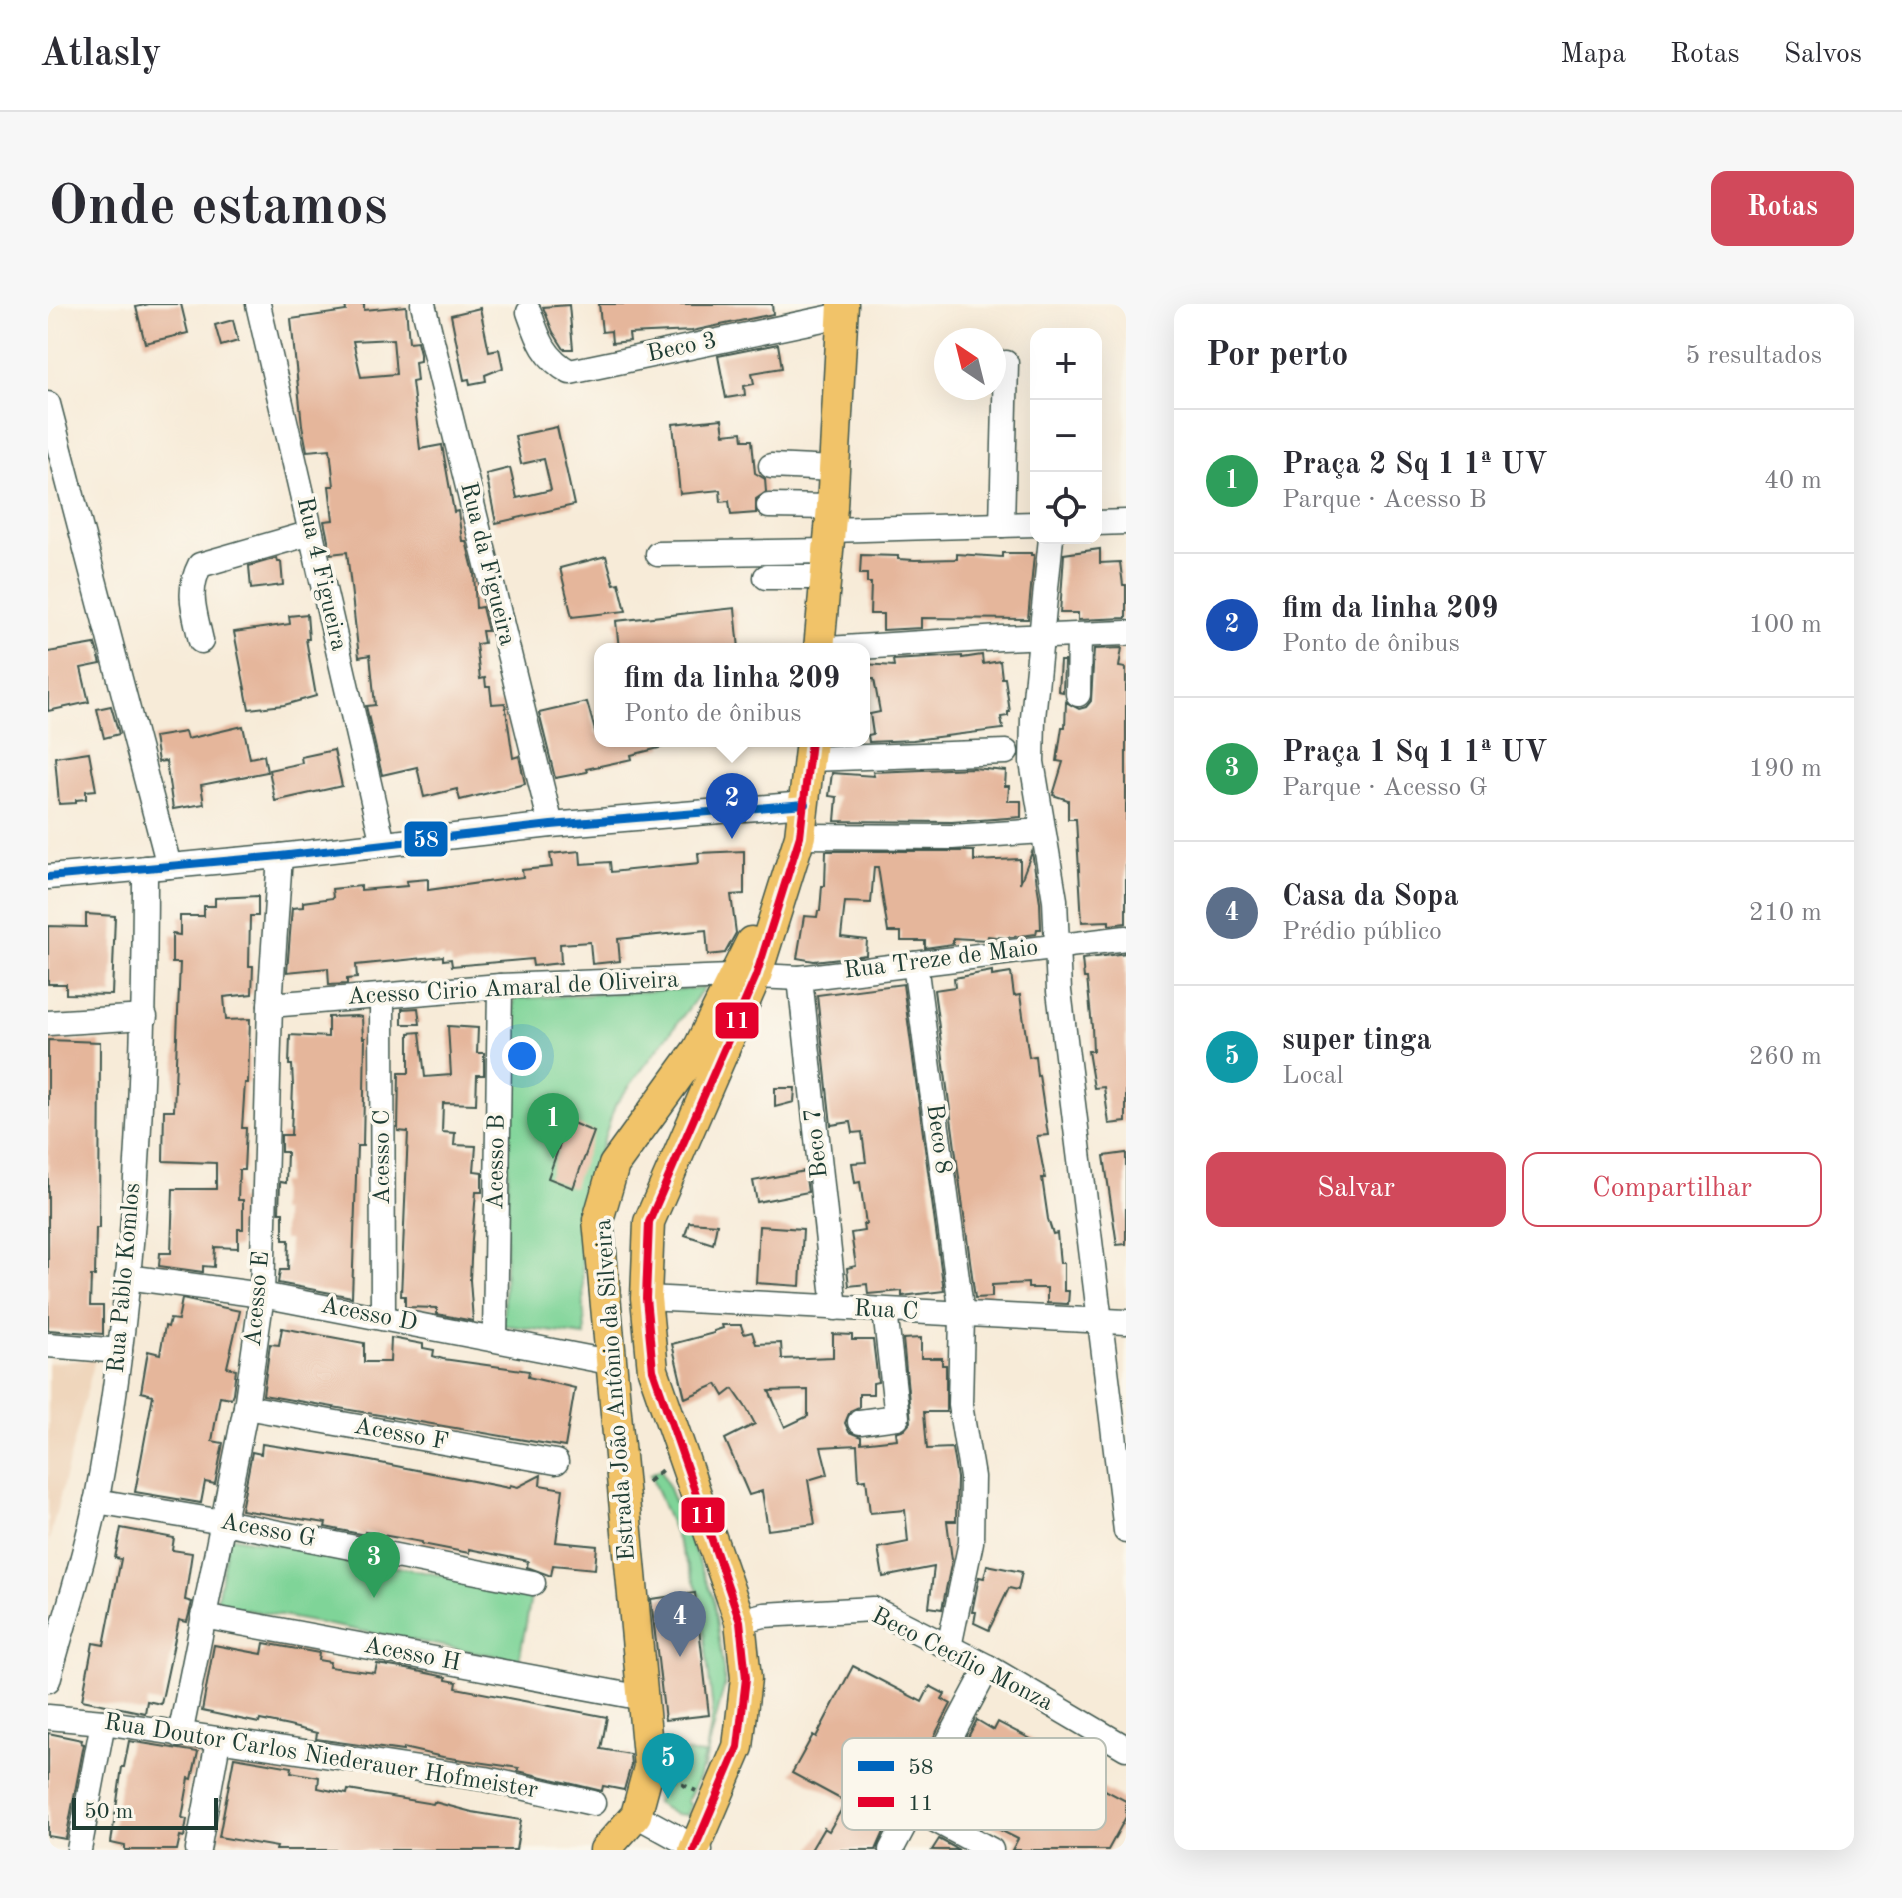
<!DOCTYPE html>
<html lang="pt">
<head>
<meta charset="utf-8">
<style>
  :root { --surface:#fff; --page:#f7f7f7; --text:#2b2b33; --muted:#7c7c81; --line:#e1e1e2; --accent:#d1495b }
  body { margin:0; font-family:"Old Standard TT",serif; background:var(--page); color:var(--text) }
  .controls { position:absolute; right:24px; top:24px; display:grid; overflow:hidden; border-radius:16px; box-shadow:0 8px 32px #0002 }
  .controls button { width:72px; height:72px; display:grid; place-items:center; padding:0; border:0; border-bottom:2px solid var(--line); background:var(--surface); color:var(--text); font:40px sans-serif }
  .compass { position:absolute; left:886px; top:24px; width:72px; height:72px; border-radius:50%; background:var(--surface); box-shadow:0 8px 32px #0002; rotate:325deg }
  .scale { position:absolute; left:24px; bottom:20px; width:146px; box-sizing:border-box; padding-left:8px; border:4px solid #1f3d34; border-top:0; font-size:22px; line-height:28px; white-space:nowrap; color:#1f3d34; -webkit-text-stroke:6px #fbf7ec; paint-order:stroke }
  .you { position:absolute; left:474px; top:752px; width:28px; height:28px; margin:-20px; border:6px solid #fff; border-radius:50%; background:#1a73e8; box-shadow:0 0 0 12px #1a73e833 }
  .badge { display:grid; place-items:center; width:52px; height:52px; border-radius:50%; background:var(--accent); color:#fff; font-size:26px; font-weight:700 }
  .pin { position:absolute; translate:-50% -66px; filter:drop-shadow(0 2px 4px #0008) }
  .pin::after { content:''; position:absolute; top:42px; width:28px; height:24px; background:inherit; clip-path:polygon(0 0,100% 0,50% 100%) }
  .popup { position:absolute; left:546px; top:339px; width:276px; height:104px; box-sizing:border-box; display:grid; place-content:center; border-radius:16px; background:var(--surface); filter:drop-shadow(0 2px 6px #0005); font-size:26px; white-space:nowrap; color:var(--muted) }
  .popup b { font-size:30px; color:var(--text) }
  .popup::after { content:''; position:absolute; left:50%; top:100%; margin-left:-16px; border:16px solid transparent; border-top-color:var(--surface) }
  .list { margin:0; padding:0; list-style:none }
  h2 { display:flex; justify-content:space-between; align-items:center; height:104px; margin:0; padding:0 32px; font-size:34px }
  h2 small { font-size:26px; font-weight:400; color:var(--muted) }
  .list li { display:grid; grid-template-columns:52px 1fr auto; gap:24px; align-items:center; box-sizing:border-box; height:144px; padding:0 32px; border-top:2px solid var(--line) }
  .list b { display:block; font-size:30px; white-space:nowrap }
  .list p { margin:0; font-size:26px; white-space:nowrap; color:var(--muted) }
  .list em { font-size:26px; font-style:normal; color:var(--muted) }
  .actions { display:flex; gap:16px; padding:24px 32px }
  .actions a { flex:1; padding:18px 0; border:2px solid var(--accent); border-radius:16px; text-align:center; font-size:28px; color:var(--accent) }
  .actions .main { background:var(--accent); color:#fff }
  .icon { flex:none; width:44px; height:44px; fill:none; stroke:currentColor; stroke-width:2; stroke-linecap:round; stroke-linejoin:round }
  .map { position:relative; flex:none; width:1078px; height:1546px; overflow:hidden; border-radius:16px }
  header { display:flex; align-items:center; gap:48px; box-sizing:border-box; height:112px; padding:0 40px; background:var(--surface); border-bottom:2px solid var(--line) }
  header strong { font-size:38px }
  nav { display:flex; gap:44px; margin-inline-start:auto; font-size:28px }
  .intro { display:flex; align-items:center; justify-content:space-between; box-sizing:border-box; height:192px; padding:0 48px }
  h1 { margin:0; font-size:56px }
  .button { padding:20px 36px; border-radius:16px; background:var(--accent); color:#fff; font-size:28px; font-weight:700 }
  main { display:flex; gap:48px; padding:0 48px }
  aside { flex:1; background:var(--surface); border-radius:16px; box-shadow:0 8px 32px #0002 }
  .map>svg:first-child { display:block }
</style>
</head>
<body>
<header>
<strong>Atlasly</strong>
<nav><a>Mapa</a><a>Rotas</a><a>Salvos</a></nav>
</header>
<div class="intro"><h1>Onde estamos</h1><a class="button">Rotas</a></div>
<main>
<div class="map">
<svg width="1078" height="1546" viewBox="0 0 1078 1546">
  <rect width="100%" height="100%" fill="#fbf7ec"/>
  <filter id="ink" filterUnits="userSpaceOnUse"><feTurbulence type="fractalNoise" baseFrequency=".0125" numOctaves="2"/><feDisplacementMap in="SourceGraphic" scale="16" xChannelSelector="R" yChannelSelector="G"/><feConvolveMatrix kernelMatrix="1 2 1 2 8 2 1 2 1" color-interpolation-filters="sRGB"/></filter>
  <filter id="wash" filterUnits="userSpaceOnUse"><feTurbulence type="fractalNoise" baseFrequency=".006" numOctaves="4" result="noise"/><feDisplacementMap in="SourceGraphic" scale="32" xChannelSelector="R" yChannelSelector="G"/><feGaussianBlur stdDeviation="1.8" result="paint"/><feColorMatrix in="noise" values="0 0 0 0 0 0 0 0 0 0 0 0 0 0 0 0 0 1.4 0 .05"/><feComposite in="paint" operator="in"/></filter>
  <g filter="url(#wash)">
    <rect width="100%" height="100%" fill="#f7ebd8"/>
    <path fill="#efd6bc" d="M47,1055L0,1240V1059Z"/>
    <g fill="#7fd498" stroke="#4f8866" stroke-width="2">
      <path d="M656,684L567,801L532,908L537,1032L455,1021L466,695Z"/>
      <path d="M613,1165L665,1293L677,1379L655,1467L665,1409L652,1291L602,1170Z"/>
      <path d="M181,1232L484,1288L471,1356L168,1300Z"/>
      <path d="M618,1447L656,1450L651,1473L639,1497L643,1501L639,1511L626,1510L608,1499L616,1473Z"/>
    </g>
    <g id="blocks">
      <g fill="#e5b69b" fill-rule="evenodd">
        <path d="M101,0H133L140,29L97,39L88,3Z"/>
        <path d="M297,0H316V6L358,2L361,38L369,37L372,49V57L367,58L369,77L364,78L372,145L394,141L406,208L410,207L414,237H418L426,269L428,304L434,303L440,327H434L436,339L428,340L432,375L437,374L438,383H442L444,400L457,399L465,454L471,452L477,480L412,496L409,485L376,493L369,463L334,471L318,402L327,401L322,351L311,353L299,248L283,250L276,217L285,216L281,182H286L282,145L259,147L254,121L243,15L298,7ZM345,35L348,70L313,73L305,37Z"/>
        <path d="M551,0H724L725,10L644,27L581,30L582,37L564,39L563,27L554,28Z"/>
        <path d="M521,1L525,45H516L505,28L495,3Z"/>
        <path d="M432,4L441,47L451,45L455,64L437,71L438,77L422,80L421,75L416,76L403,11Z"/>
        <path d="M185,16L190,37L173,42L167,21Z"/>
        <path d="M730,40L734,64L704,69L706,80L696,82L697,91L678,94L670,52Z"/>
        <path d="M674,115L676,130L694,128L695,136H704L707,169L717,175L718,188L708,195V209L683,211L681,197L673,198L672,186L632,190L625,120Z"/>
        <path d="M509,123L526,201L448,219L438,170L462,164L469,194L503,186L496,155L473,160L467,132Z"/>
        <path d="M1052,245V259L1072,258L1075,281H1078V314L1030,316V309H1012L1016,250Z"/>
        <path d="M954,249H983V251H986L980,315L873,314V324L835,326V310H822L823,279H819V270H812L813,251L850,252V255L867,256L909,255V250L954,253Z"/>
        <path d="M558,252L566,280L571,279L578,307L524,313L512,264Z"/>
        <path d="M229,254L230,258H233L235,281L203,285L201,262Z"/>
        <path d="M687,304L691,345H571L568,317Z"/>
        <path d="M259,310L261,335H258L268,392L236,401L201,405L186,328L242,320L241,312Z"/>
        <path d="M47,340L53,360L33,364L41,398L0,407V348Z"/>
        <path d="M1074,344L1071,363L1078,364V619L1061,621V617L1034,618L1028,515H1020V496L1005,491L1015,458L1009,457L1014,423H1017L1018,398L1031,405L1038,403L1043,397L1046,345Z"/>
        <path d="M934,351L935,360L952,357L954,374H957L962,408H960V412L953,413L955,425L865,436L821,438L820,431L825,430L822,410L832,408L826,375H816V360L846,362L845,356L914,352V354Z"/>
        <path d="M1012,357H1016L1015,388L1010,387Z"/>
        <path d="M539,398L548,430L552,429V437H615V443L583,451L584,455L538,465L539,468L507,474L491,409Z"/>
        <path d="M63,402L71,430L56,434L49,405Z"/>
        <path d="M195,422L202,454L216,451L219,468L153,481L156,500L125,505L118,457L110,458L106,433L137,428L139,435Z"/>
        <path d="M286,446L294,482L227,497L221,466L254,459L253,453Z"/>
        <path d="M41,448L48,486L38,487V495L28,496V499L11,500L7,453Z"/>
        <path d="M925,464L958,467L957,482H961L960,497H973V513L904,518L787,517L789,493L781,492L784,469L826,472L825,468Z"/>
        <path d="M532,547L533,560L562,558L563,568L651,559L650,549L696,547V590L683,591L688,629L677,649L660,651L658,626L570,635L572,657L544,660L542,638L512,640L513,659L485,662L484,655L404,662L403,655L395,656V652L357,656L308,661L309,674L299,675V680L281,681L280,664L239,668L244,604L255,603V598L285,594L284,585L313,582V586L359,582L358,577L380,575V586L475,573L474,566L504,563L502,550Z"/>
        <path d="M778,547H926V557L972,555V579L984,548L992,598L993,625H989L988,630L957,634L940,632L939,636L905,634V640L877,644V637H853V628H840L830,563H826L823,599L797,598L793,633L819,636L818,651L766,657L749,654L756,612L769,613L770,607H772L774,582H777Z"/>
        <path d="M210,592V612H202L201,662H205L204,690L176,693L178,716L202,715L200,779H197L194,824H198L196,866H191L190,896H195V925H190V944L167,943L166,963L155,962V968L111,962L112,949H123L125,885H168V859L115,857L116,806H126L132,659H124V630L132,631V612H156V602H167V594Z"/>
        <path d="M38,610L67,612L64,691L18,690V680H0V622L38,623Z"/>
        <path d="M1078,649V818L1061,820L1056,783L1046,784L1040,747H1045L1044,723L1039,674H1036L1034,655Z"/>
        <path d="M944,667V672L963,669L966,692L972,691L981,753L987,752L989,772L991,771L1000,831L989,832L997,874H994L1000,915L1005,930L1009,929L1012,959H1016V987H1021L1020,1000L999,999V984H980V979L944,981V993L927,994L886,686L907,683L906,674Z"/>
        <path d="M855,680L896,987L854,992V987L820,990L819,980L801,982L799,964L808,962L803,929L816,927L815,920H818L812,878L807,879L804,859L818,858L814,828L805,829L803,818L783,821L769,691Z"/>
        <path d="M370,704L372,720H354V705Z"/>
        <path d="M309,712L314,713L315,734H317L315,842H309L304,993L230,979L232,966H240L241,936H235V908H231L232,878L238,879L239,848H233V831H243L245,781L244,761H241L242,731L280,733V713Z"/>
        <path d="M400,722L430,724L429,749H436V771H429L428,800L395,799L394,828L407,829L406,841L428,842L426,867L434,868V888H428L424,935L422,976L425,1017L389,1010V1004L357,1003V992H353L360,828L350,827L351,769H361V729L372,728L377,773L403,771Z"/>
        <path d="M0,736L52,738L51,924H48L47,972H43L42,1002H55V1030L0,1026Z"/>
        <path d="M727,784H747L746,798L727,803Z"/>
        <path d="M520,817L546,828L525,884L500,874Z"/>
        <path d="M1078,849V940L1069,941L1056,852Z"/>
        <path d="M757,867L760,888L709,898L705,877Z"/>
        <path d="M641,918L669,920L665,940L637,931Z"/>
        <path d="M711,922L755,925L752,982L708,979Z"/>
        <path d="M134,995L192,1007L179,1063L188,1065L185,1089L183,1094L172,1092L164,1137L175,1139L167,1180L157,1178L153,1199L87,1188L105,1091L93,1088L100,1047L112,1050L117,1022L120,1023L122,1015L130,1016Z"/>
        <path d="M674,1021H693L696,1030L704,1028L708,1040L733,1039L734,1055L785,1053V1030L804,1031V1036H825L830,1078L825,1079V1090H811V1103L802,1107L797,1119L801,1128L813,1133V1139L849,1135L848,1128L857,1125L863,1118L855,1035L873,1034V1054H894V1061H898V1108H876L879,1145L904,1144L909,1174L908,1217H899L904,1256L894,1305L881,1303L886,1263L835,1273L830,1244L860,1238L857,1206L822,1209L818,1175L811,1176L809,1141L773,1143L780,1170L760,1176L767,1220L720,1226L714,1187L701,1191L677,1135L707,1120L699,1105L685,1085L676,1092L669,1080L637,1094L624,1040L666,1029V1027L675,1024ZM760,1086V1112L737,1123L721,1087Z"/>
        <path d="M234,1024L316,1039V1058H342L343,1034L375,1040V1044L386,1046L385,1052L395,1055L481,1067L480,1073L527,1084L517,1143L215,1091L222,1040L231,1041Z"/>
        <path d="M214,1140L307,1154L461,1184L462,1181L470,1183L493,1171L492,1181L515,1185L508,1238L549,1242L547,1265L505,1261L503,1272L479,1263L480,1257L421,1245V1249L374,1240V1238L317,1228V1231L277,1223L278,1219L193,1206L204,1148L213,1150Z"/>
        <path d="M73,1224L126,1234L124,1246L144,1249L137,1296L144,1298L139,1318L131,1316L113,1400L99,1397L97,1409L34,1396L45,1339L56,1341L73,1255L67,1254Z"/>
        <path d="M939,1261L974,1268L970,1286L961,1284L941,1326L926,1319L928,1308H924L931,1273L936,1274Z"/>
        <path d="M647,1289L661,1411L617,1416L603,1295Z"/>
        <path d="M216,1339L271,1349L270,1356L282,1358L281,1363L327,1369L329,1360L359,1365L398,1373V1376L409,1378L408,1384L559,1413L553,1445L582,1450L583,1461L576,1486L555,1482L554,1487L470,1467L471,1464L395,1453L355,1444V1447L268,1435L269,1429L241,1422L212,1416L211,1419L154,1407L166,1341L214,1350Z"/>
        <path d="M805,1362L874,1398L882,1382L897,1390L894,1395L903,1400L875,1454L872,1452L843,1503L836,1517L840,1519L828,1546H763L776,1524L781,1527L798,1498L744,1469L765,1431L768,1433Z"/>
        <path d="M929,1416L946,1426L950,1418L1019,1454L1028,1459L1025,1465L1040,1473L1038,1476L1078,1497V1513L1060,1546H964L970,1535L936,1518L933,1524L895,1503L908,1478L903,1476L905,1472L901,1469Z"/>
        <path d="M0,1429L34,1436L33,1439L36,1440L18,1535L0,1532Z"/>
        <path d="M81,1437L150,1448L144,1475L141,1474L134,1514L139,1515L136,1533L132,1532L129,1546H77V1542L63,1539L74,1463H76Z"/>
        <path d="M186,1453L244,1463L243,1468L271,1473L270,1484L299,1490L300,1486L385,1500L386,1498L424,1508L473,1516L468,1546H228L229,1543L171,1533Z"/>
        <path d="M891,1535L911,1546H884Z"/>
      </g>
    </g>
  </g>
  <g filter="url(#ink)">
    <use href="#blocks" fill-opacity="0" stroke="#3f574d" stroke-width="2"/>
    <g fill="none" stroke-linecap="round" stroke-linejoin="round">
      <g stroke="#3f574d" stroke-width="27">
        <g id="minor">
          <path d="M210,0L335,540"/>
          <path d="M375,0L503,521"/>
          <path d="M481,8C490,34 496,54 522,68L794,11"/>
          <path d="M0,100L121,562"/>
          <path d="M723,162L786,165"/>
          <path d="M721,202L784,203"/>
          <path d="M1048,219L1078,218"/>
          <path d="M954,221L958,59"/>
          <path d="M782,226L988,220"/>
          <path d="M1003,234L985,414L984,458L1007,596L1011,687L1078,1227"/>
          <path d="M610,250L780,247"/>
          <path d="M718,273H778"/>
          <path d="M153,337C147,308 138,288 152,261L263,229"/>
          <path d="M780,345L953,334L1078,329"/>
          <path d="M1030,390L1031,332"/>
          <path d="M761,455L958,448"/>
          <path d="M752,532L904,533L995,527"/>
          <path d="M0,573L232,552L503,521L757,500"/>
          <path d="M867,660L914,1011L912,1101L924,1173L923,1238L901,1343"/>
          <path d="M752,674L787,1004"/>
          <path d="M334,692L335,1014"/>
          <path d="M222,701L452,682L708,672L752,674L1078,634"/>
          <path d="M0,719L97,713"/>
          <path d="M79,973L214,991L561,1058"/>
          <path d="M598,994L1078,1018"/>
          <path d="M447,1035L452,682"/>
          <path d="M0,1041L72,1047"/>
          <path d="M198,1103L508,1158"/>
          <path d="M812,1118L849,1113L837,1007"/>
          <path d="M48,1197L175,1218L485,1279"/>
          <path d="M155,1312L595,1394"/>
          <path d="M692,1317L716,1311L825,1305L940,1363L1078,1444"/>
          <path d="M0,1376C16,1316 37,1255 49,1194C88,987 97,774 97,564"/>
          <path d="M0,1413L55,1418L438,1475L545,1499"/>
          <path d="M132,1431L198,1103L214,991L222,701L232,552"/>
          <path d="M865,1504L943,1546"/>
          <path d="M588,1511L652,1546"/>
          <path d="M31,1546L55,1418"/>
          <path d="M150,1546L170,1437"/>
          <path d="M843,1546L940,1363"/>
        </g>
      </g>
      <g stroke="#3f574d" stroke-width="33">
        <g id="major">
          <path d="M771,345L784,203L795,0"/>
          <path d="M557,1546L588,1511L601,1463L550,916L566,861L650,745L703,638"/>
          <path d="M646,1546L690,1443L698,1374L692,1317L605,1066L598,994L601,918L708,672L752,532L763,437"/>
        </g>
      </g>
      <g stroke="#3f574d" stroke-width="4" stroke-dasharray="6 6" stroke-linecap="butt">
        <path d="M600,1178L614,1166"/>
        <path d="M623,1475L648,1487"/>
      </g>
      <use href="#minor" stroke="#fff" stroke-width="24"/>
      <use href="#major" stroke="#f1c369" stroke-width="30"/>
      <g stroke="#fbf7ec" stroke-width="14">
        <path id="bus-1" d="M0,573L232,552L503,521L757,500"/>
      </g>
      <g stroke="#fbf7ec" stroke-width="14">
        <path id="bus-2" d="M646,1546L690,1443L698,1374L692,1317L605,1066L598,994L601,918L708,672L752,532L763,437"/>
      </g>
      <use href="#bus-1" stroke="#0065bd" stroke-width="8"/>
      <use href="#bus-2" stroke="#e4002b" stroke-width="8"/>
    </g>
  </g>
  <g text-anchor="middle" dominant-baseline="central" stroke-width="7" stroke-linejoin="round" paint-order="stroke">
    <g font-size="24" fill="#1f3d34" stroke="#fbf7ec">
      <text transform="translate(634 44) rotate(-12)">Beco 3</text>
      <text transform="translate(439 260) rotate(76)">Rua da Figueira</text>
      <text transform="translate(273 270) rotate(77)">Rua 4 Figueira</text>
      <text transform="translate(893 656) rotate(-7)">Rua Treze de Maio</text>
      <text transform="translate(465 685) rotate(-3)">Acesso Cirio Amaral de Oliveira</text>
      <text transform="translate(890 835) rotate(82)">Beco 8</text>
      <text transform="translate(769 839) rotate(-96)">Beco 7</text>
      <text transform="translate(335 853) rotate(-90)">Acesso C</text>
      <text transform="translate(449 858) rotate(-89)">Acesso B</text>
      <text transform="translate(77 974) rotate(-85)">Rua Pablo Komlos</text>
      <text transform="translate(210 995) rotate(-85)">Acesso E</text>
      <text transform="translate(838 1007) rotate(3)">Rua C</text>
      <text transform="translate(321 1011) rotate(11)">Acesso D</text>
      <text transform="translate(568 1086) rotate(-94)">Estrada João Antônio da Silveira</text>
      <text transform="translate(353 1131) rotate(10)">Acesso F</text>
      <text transform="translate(220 1227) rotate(11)">Acesso G</text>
      <text transform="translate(364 1351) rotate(11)">Acesso H</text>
      <text transform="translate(914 1356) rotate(27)">Beco Cecílio Monza</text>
      <text transform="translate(273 1453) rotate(9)">Rua Doutor Carlos Niederauer Hofmeister</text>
    </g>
  </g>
  <rect x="794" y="1434" width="264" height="92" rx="12" fill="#fbf7ec" stroke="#b9bfb5" stroke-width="2"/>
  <rect x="810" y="1457" width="36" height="10" fill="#0065bd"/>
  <rect x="810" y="1493" width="36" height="10" fill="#e4002b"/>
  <g font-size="22" fill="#1f3d34">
    <text x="860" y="1470">58</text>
    <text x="860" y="1506">11</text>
  </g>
  <g stroke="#fbf7ec" stroke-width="3">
    <rect x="355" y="516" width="46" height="38" rx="8" fill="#0065bd"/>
    <rect x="666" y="697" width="46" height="39" rx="8" fill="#e4002b"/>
    <rect x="632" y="1192" width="46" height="38" rx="8" fill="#e4002b"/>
  </g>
  <g font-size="22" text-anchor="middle" font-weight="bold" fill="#fff">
    <text x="378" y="543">58</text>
    <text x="689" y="724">11</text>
    <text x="655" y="1219">11</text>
  </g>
</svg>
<div class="controls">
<button>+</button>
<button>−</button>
<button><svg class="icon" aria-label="locate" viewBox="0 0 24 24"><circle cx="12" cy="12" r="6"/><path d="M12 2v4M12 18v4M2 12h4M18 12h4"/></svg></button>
</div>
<svg class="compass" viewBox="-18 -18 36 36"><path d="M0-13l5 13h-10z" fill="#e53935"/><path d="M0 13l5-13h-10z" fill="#7c7c81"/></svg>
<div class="scale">50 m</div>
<div class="you"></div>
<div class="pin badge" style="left:505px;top:855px;background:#2e9e5b">1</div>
<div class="pin badge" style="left:684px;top:535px;background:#1a4fb4">2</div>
<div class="popup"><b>fim da linha 209</b>Ponto de ônibus</div>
<div class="pin badge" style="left:326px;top:1294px;background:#2e9e5b">3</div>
<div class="pin badge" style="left:632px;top:1353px;background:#5c6f8a">4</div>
<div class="pin badge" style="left:620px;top:1495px;background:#0f9aa8">5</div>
</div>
<aside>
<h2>Por perto<small>5 resultados</small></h2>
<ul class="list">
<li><span class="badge" style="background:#2e9e5b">1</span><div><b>Praça 2 Sq 1 1ª UV</b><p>Parque · Acesso B</p></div><em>40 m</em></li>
<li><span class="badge" style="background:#1a4fb4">2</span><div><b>fim da linha 209</b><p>Ponto de ônibus</p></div><em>100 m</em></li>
<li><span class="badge" style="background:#2e9e5b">3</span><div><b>Praça 1 Sq 1 1ª UV</b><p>Parque · Acesso G</p></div><em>190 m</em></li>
<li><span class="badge" style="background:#5c6f8a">4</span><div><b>Casa da Sopa</b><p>Prédio público</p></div><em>210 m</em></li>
<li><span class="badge" style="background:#0f9aa8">5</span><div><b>super tinga</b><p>Local</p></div><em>260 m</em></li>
</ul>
<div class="actions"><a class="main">Salvar</a><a>Compartilhar</a></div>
</aside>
</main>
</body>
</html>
